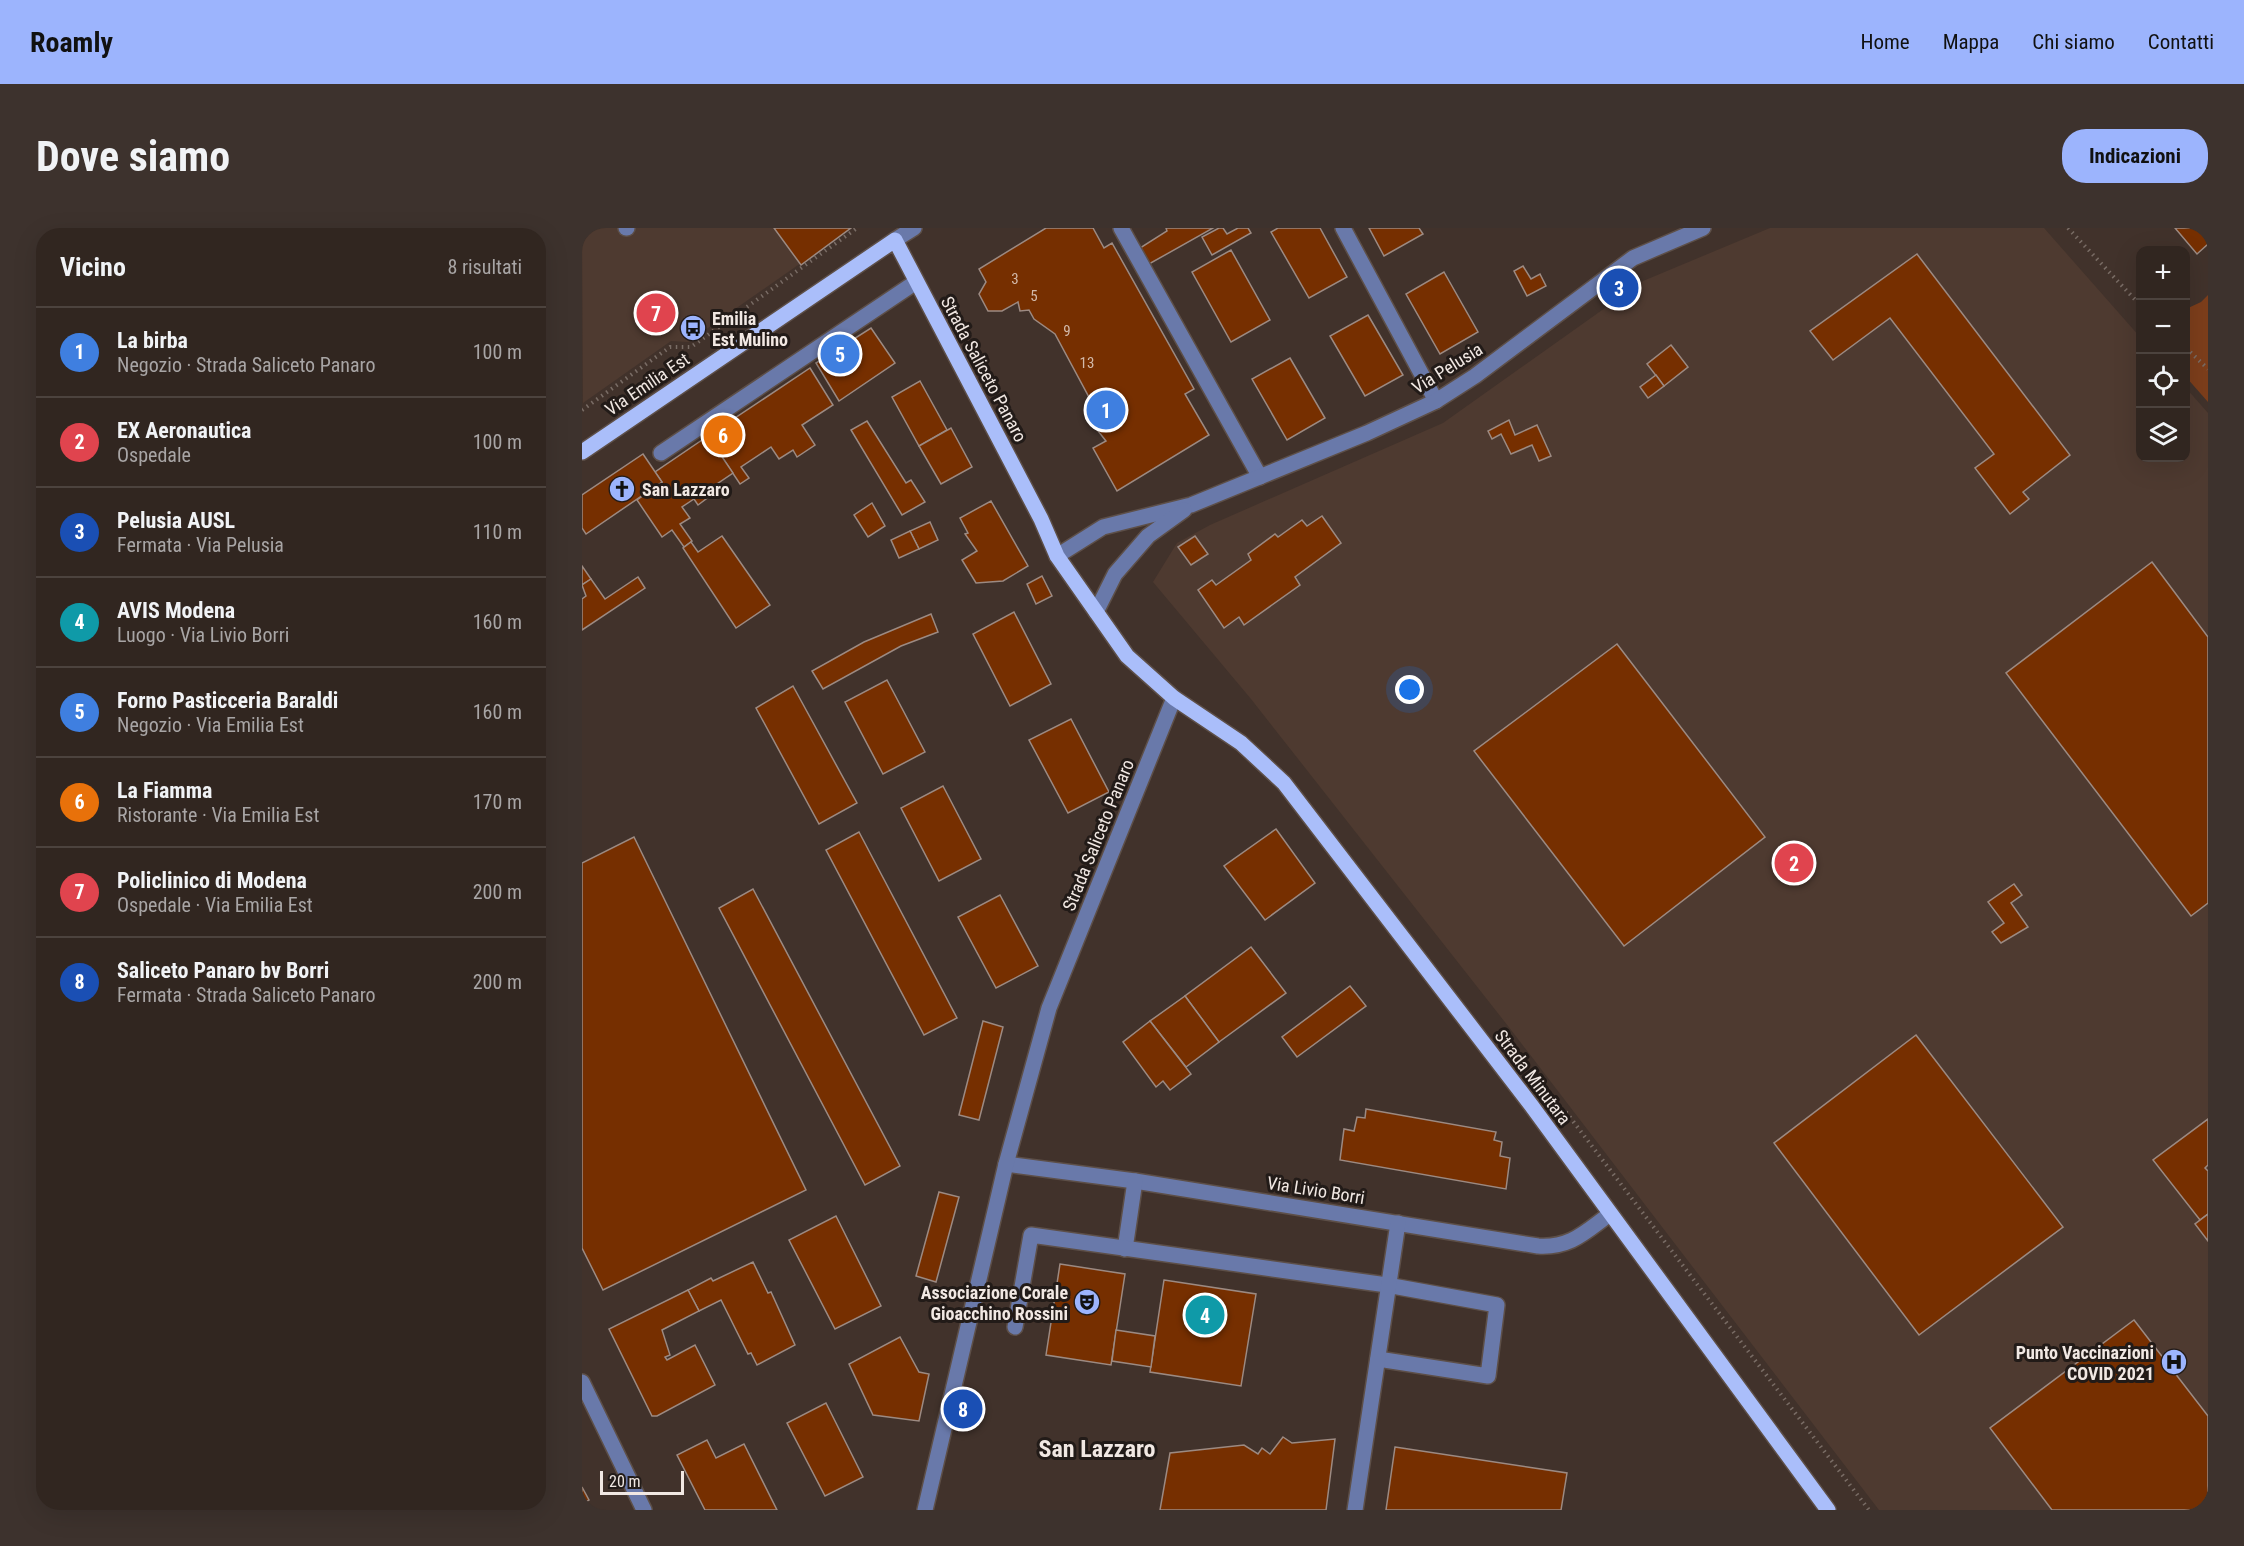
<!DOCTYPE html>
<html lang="it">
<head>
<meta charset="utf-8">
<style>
  :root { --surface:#312620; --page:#3d322d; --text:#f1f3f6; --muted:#a8a5a5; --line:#4c433e; --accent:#9cb4fd }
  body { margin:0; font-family:"Roboto Condensed",sans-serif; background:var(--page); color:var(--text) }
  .controls { position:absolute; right:18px; top:18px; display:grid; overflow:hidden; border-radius:12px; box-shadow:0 6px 24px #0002 }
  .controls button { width:54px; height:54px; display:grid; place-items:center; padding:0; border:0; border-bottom:2px solid var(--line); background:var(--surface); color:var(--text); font:30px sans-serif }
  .scale { position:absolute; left:18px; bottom:15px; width:84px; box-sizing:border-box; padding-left:6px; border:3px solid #f1e8e3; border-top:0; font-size:16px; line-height:21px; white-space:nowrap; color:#f1e8e3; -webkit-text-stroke:4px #221b18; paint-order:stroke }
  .you { position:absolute; left:828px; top:462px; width:21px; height:21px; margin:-15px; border:4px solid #fff; border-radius:50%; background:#1a73e8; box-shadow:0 0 0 9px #1a73e833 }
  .badge { display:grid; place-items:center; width:39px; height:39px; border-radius:50%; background:var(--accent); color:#fff; font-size:20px; font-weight:700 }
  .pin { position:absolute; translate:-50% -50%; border:3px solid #fff; box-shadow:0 2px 6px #0006 }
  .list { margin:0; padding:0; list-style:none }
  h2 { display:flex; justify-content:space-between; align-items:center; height:78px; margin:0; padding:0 24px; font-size:26px }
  h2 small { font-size:20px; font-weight:400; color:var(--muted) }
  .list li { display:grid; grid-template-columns:39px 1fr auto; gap:18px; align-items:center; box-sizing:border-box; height:90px; padding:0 24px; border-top:2px solid var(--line) }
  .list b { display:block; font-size:22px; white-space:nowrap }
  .list p { margin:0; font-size:20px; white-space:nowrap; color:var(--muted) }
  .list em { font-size:20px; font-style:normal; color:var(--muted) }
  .icon { flex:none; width:33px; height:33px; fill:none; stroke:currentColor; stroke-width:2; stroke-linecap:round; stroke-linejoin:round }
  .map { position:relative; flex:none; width:1626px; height:1282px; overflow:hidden; border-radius:24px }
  header { display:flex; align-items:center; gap:36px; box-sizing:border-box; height:84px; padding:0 30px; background:var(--accent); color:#111 }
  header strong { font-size:28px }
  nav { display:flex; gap:33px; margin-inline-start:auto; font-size:21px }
  .intro { display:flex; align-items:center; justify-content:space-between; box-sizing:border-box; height:144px; padding:0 36px }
  h1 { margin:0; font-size:42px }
  .button { padding:15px 27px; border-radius:24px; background:var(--accent); color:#111; font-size:21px; font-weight:700 }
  main { display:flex; gap:36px; padding:0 36px }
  aside { flex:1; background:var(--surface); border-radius:24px; box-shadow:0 6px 24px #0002 }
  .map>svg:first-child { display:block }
</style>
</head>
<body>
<header>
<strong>Roamly</strong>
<nav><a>Home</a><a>Mappa</a><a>Chi siamo</a><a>Contatti</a></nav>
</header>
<div class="intro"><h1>Dove siamo</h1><a class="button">Indicazioni</a></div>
<main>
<aside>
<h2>Vicino<small>8 risultati</small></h2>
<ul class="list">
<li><span class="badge" style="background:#3f7fe0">1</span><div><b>La birba</b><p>Negozio · Strada Saliceto Panaro</p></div><em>100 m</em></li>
<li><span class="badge" style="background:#e0444e">2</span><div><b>EX Aeronautica</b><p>Ospedale</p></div><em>100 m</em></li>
<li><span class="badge" style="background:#1a4fb4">3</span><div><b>Pelusia AUSL</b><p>Fermata · Via Pelusia</p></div><em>110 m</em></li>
<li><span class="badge" style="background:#0f9aa8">4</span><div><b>AVIS Modena</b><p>Luogo · Via Livio Borri</p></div><em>160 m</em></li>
<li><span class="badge" style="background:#3f7fe0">5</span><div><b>Forno Pasticceria Baraldi</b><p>Negozio · Via Emilia Est</p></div><em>160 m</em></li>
<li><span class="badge" style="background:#e8710a">6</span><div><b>La Fiamma</b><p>Ristorante · Via Emilia Est</p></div><em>170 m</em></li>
<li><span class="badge" style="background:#e0444e">7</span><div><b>Policlinico di Modena</b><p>Ospedale · Via Emilia Est</p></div><em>200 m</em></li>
<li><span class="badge" style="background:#1a4fb4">8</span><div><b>Saliceto Panaro bv Borri</b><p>Fermata · Strada Saliceto Panaro</p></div><em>200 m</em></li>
</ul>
</aside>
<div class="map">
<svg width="1626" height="1282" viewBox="0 0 1626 1282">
  <rect width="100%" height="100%" fill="#41322b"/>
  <g fill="#4e3a30">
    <path d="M0,0H269L106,114L89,113L1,175Z"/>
    <path d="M1188,0H1462L1558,109V230H1604V160L1626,185V1282H1297L926,798L669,471L571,354L595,315L628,297L861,195L1061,53Z"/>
  </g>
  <path fill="#7d3e1b" d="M1626,67V174L1604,149V81L1619,74Z"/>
  <g fill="#762f00" stroke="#9c8a82" stroke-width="1.5">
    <path d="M192,0H269L219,37Z"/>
    <path d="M464,0H511L522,20L530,15L612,161L603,166L627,207L535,263L511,220L524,213L509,194V173L473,106L452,91L447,82L438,83L436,74L420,83H406L397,66L404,54L397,41Z"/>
    <path d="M584,0H631L567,36L558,20L585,3Z"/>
    <path d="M637,0H641L645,6L656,0H666L669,5L630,27L620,9Z"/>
    <path d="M696,0H738L765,49L727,70L689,4Z"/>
    <path d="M787,0H837L841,6L802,28Z"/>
    <path d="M1593,0H1626V16L1615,26Z"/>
    <path d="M649,22L688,92L649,114L610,44Z"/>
    <path d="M1335,26L1488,227L1441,264L1447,271L1428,286L1393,240L1412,226L1308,90L1251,132L1228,103Z"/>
    <path d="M941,38L949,51L958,46L964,58L945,68L932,43Z"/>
    <path d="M862,44L896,104L858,126L824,66Z"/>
    <path d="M786,87L821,147L783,168L748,108Z"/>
    <path d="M289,100L313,135L257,173L234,135Z"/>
    <path d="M1089,117L1106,139L1082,158L1065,136Z"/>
    <path d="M708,130L743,190L705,212L670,151Z"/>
    <path d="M228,140L251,177L220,197L233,217L215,229L211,222L197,231L189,219L159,239L167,250L158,256L126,208Z"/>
    <path d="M1074,147L1082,158L1066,170L1058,159Z"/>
    <path d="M338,153L365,202L337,218L310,169Z"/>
    <path d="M927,192L933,207L955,197L969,228L957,233L950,217L929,226L919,206L910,211L906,203Z"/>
    <path d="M285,193L324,255L329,252L343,274L320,287L269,202Z"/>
    <path d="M369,200L390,239L359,256L337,218Z"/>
    <path d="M126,208L151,245L129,260L132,265L116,277L112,271L100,279L108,290L98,296L110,313L102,319L90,302L80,309L55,272L80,254L73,244Z"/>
    <path d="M61,226L80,254L4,306L0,300V267Z"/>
    <path d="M409,273L446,338L421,353L394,355L380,332L395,323L383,306L386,305L378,290Z"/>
    <path d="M290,275L303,298L286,309L272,287Z"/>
    <path d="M740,288L759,315L713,349L718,357L662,397L657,389L642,400L616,362L630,352L634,357L669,332L666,326L693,306L696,309L720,292L725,298Z"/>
    <path d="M348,294L356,312L337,321L328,303Z"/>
    <path d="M328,303L337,321L317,330L309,312Z"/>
    <path d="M140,308L188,377L154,400L101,320L109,314L116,324Z"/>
    <path d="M613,308L626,326L609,337L596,319Z"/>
    <path d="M1570,334L1626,409V675L1609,688L1424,445Z"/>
    <path d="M0,338L9,351L0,357Z"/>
    <path d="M460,348L470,368L454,376L445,356Z"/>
    <path d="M56,349L63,360L0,402V371L4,368L0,357L9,351L23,371Z"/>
    <path d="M432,384L469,456L428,478L391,406Z"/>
    <path d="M349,386L356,404L319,418L241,461L230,443L282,414Z"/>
    <path d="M1035,416L1183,609L1042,718L892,523Z"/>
    <path d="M305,452L343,524L301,546L263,474Z"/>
    <path d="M211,458L275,575L237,596L174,480Z"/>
    <path d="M489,491L527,564L486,585L447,512Z"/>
    <path d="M361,558L399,631L357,653L319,580Z"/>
    <path d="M694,601L733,655L683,692L642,638Z"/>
    <path d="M277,604L375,790L342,807L244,622Z"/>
    <path d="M52,609L224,962L21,1062L0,1020V635Z"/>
    <path d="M1432,656L1440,667L1429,675L1446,699L1419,715L1410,704L1422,695L1406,674Z"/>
    <path d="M171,661L318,938L283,957L137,680Z"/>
    <path d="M418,667L456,738L414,760L376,689Z"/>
    <path d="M669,719L704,765L637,814L603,768Z"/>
    <path d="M768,758L784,778L715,829L700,809Z"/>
    <path d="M603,768L637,814L604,839L568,793Z"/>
    <path d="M401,793L421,799L397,892L377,887Z"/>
    <path d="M568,793L609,846L588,862L581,853L574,859L541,814Z"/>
    <path d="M1334,807L1481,999L1337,1107L1192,915Z"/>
    <path d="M784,881L914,904L912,912L920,914L918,928L928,930L924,961L758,932L762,901L772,903L775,889L783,890Z"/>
    <path d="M1626,891V937L1623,940L1626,943V986L1618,992L1571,932Z"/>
    <path d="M357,964L377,969L354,1054L334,1048Z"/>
    <path d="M1626,986V1013L1613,996Z"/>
    <path d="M254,988L299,1078L253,1101L207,1012Z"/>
    <path d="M171,1034L186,1065L189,1064L213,1117L175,1137L169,1125L166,1126L139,1072L117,1083L106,1062L129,1050L131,1053Z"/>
    <path d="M478,1036L543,1046L529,1137L464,1127Z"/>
    <path d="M582,1052L674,1066L659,1158L568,1144Z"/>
    <path d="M106,1062L117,1083L80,1102L88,1127L83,1129L85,1132L113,1117L133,1157L75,1188H70L27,1101Z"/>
    <path d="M1552,1092L1626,1188V1282H1470L1408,1200Z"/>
    <path d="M534,1102L573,1108L569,1139L530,1133Z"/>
    <path d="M318,1109L337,1144L347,1146L337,1193L291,1187L267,1136Z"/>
    <path d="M244,1175L281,1249L243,1268L205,1195Z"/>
    <path d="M701,1209L710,1215L753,1211L744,1282H578L588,1225L662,1217L676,1226L680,1220L688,1226Z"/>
    <path d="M125,1212L134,1230L162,1216L195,1282H123L95,1227Z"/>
    <path d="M813,1219L985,1245L979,1282H804Z"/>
    <path d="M0,1259L7,1272L0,1276Z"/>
  </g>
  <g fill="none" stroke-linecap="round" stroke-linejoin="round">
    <g stroke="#5d4f48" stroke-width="18">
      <g id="minor">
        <path d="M44,0H45"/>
        <path d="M539,0L678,249"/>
        <path d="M761,0L854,173"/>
        <path d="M313,12L332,0"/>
        <path d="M79,225L334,54"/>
        <path d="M475,328L521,299L609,277L785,205L854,173L893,148L1051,30L1121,0"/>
        <path d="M514,384L533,346L566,308L602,282"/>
        <path d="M424,936L553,953L956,1018C989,1020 1003,1004 1028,986"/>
        <path d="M543,1021L553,953"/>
        <path d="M433,1099L449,1007L805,1057L915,1077L906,1148L796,1131"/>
        <path d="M0,1154L62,1282"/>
        <path d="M343,1282L424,936L467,780L592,470"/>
        <path d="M773,1282L816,995"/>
      </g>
    </g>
    <g stroke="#5d4f48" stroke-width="18">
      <path id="major" d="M0,224L313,12L459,291L475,328L545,428L592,470L659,515L702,555L949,877L1246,1282"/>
    </g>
    <g stroke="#796c65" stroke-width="4" stroke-dasharray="1.5 4.5" stroke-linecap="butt">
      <path d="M1486,0L1558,77"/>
      <path d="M1604,120L1626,141"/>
      <path d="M0,182L88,119H109L275,0"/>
      <path d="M984,884L1287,1282"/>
    </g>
    <use href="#minor" stroke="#6979aa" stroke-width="15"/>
    <use href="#major" stroke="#aabefa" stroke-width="15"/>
  </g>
  <defs>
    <g id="bus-disc" transform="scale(1.35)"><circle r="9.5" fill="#9cb4fd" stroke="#221b18"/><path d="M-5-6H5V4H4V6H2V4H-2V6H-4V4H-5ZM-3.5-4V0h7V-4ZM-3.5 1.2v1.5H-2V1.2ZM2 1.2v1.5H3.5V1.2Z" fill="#111"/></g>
    <g id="church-disc" transform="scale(1.35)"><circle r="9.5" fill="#9cb4fd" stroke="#221b18"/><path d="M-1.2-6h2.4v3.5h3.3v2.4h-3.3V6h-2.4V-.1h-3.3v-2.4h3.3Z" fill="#111"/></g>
    <g id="theatre-disc" transform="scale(1.35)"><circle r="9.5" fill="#9cb4fd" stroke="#221b18"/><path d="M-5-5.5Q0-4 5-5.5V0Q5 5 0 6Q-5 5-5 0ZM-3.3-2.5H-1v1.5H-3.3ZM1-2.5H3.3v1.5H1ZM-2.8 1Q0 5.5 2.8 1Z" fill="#111"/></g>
    <g id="hospital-disc" transform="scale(1.35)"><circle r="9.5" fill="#9cb4fd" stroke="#221b18"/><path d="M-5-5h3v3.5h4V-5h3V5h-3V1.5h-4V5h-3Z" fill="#111"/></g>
  </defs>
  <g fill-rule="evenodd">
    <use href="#bus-disc" x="111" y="100"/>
    <use href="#church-disc" x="40" y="261"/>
    <use href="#theatre-disc" x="505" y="1074"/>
    <use href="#hospital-disc" x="1592" y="1134"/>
  </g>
  <g text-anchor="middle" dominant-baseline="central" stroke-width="6" stroke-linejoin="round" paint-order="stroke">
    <g font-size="15" fill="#d2baaa">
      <text x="433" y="51">3</text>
      <text x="452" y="68">5</text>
      <text x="485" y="103">9</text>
      <text x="505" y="135">13</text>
    </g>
    <g font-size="18" font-weight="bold" fill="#f1e8e3" stroke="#221b18" text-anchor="start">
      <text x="130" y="90">Emilia<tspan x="130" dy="21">Est Mulino</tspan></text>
      <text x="60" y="261">San Lazzaro</text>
      <text x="486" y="1064" text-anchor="end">Associazione Corale<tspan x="486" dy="21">Gioacchino Rossini</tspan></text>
      <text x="1572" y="1124" text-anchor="end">Punto Vaccinazioni<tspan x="1572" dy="21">COVID 2021</tspan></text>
    </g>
    <g font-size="18" fill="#f1e8e3" stroke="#221b18">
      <text transform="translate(865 140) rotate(-32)">Via Pelusia</text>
      <text transform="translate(402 141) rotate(62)">Strada Saliceto Panaro</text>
      <text transform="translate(65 156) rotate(-34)">Via Emilia Est</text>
      <text transform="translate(516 607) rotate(-68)">Strada Saliceto Panaro</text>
      <text transform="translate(951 849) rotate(53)">Strada Minutara</text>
      <text transform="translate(734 962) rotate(9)">Via Livio Borri</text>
    </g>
    <g font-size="24" font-weight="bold" fill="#f1e8e3" stroke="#221b18">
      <text x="515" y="1221">San Lazzaro</text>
    </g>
  </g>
</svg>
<div class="controls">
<button>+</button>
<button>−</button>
<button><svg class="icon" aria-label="locate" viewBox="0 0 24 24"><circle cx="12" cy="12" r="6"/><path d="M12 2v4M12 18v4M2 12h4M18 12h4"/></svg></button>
<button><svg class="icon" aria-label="layers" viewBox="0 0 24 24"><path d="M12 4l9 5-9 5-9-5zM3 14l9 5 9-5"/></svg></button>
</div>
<div class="scale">20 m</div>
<div class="you"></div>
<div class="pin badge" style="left:524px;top:182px;background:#3f7fe0">1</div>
<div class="pin badge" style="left:1212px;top:635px;background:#e0444e">2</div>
<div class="pin badge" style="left:1037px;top:60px;background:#1a4fb4">3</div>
<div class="pin badge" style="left:623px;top:1087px;background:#0f9aa8">4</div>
<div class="pin badge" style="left:258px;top:126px;background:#3f7fe0">5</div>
<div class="pin badge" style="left:141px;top:207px;background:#e8710a">6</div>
<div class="pin badge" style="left:74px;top:85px;background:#e0444e">7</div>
<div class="pin badge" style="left:381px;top:1181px;background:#1a4fb4">8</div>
</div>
</main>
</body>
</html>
